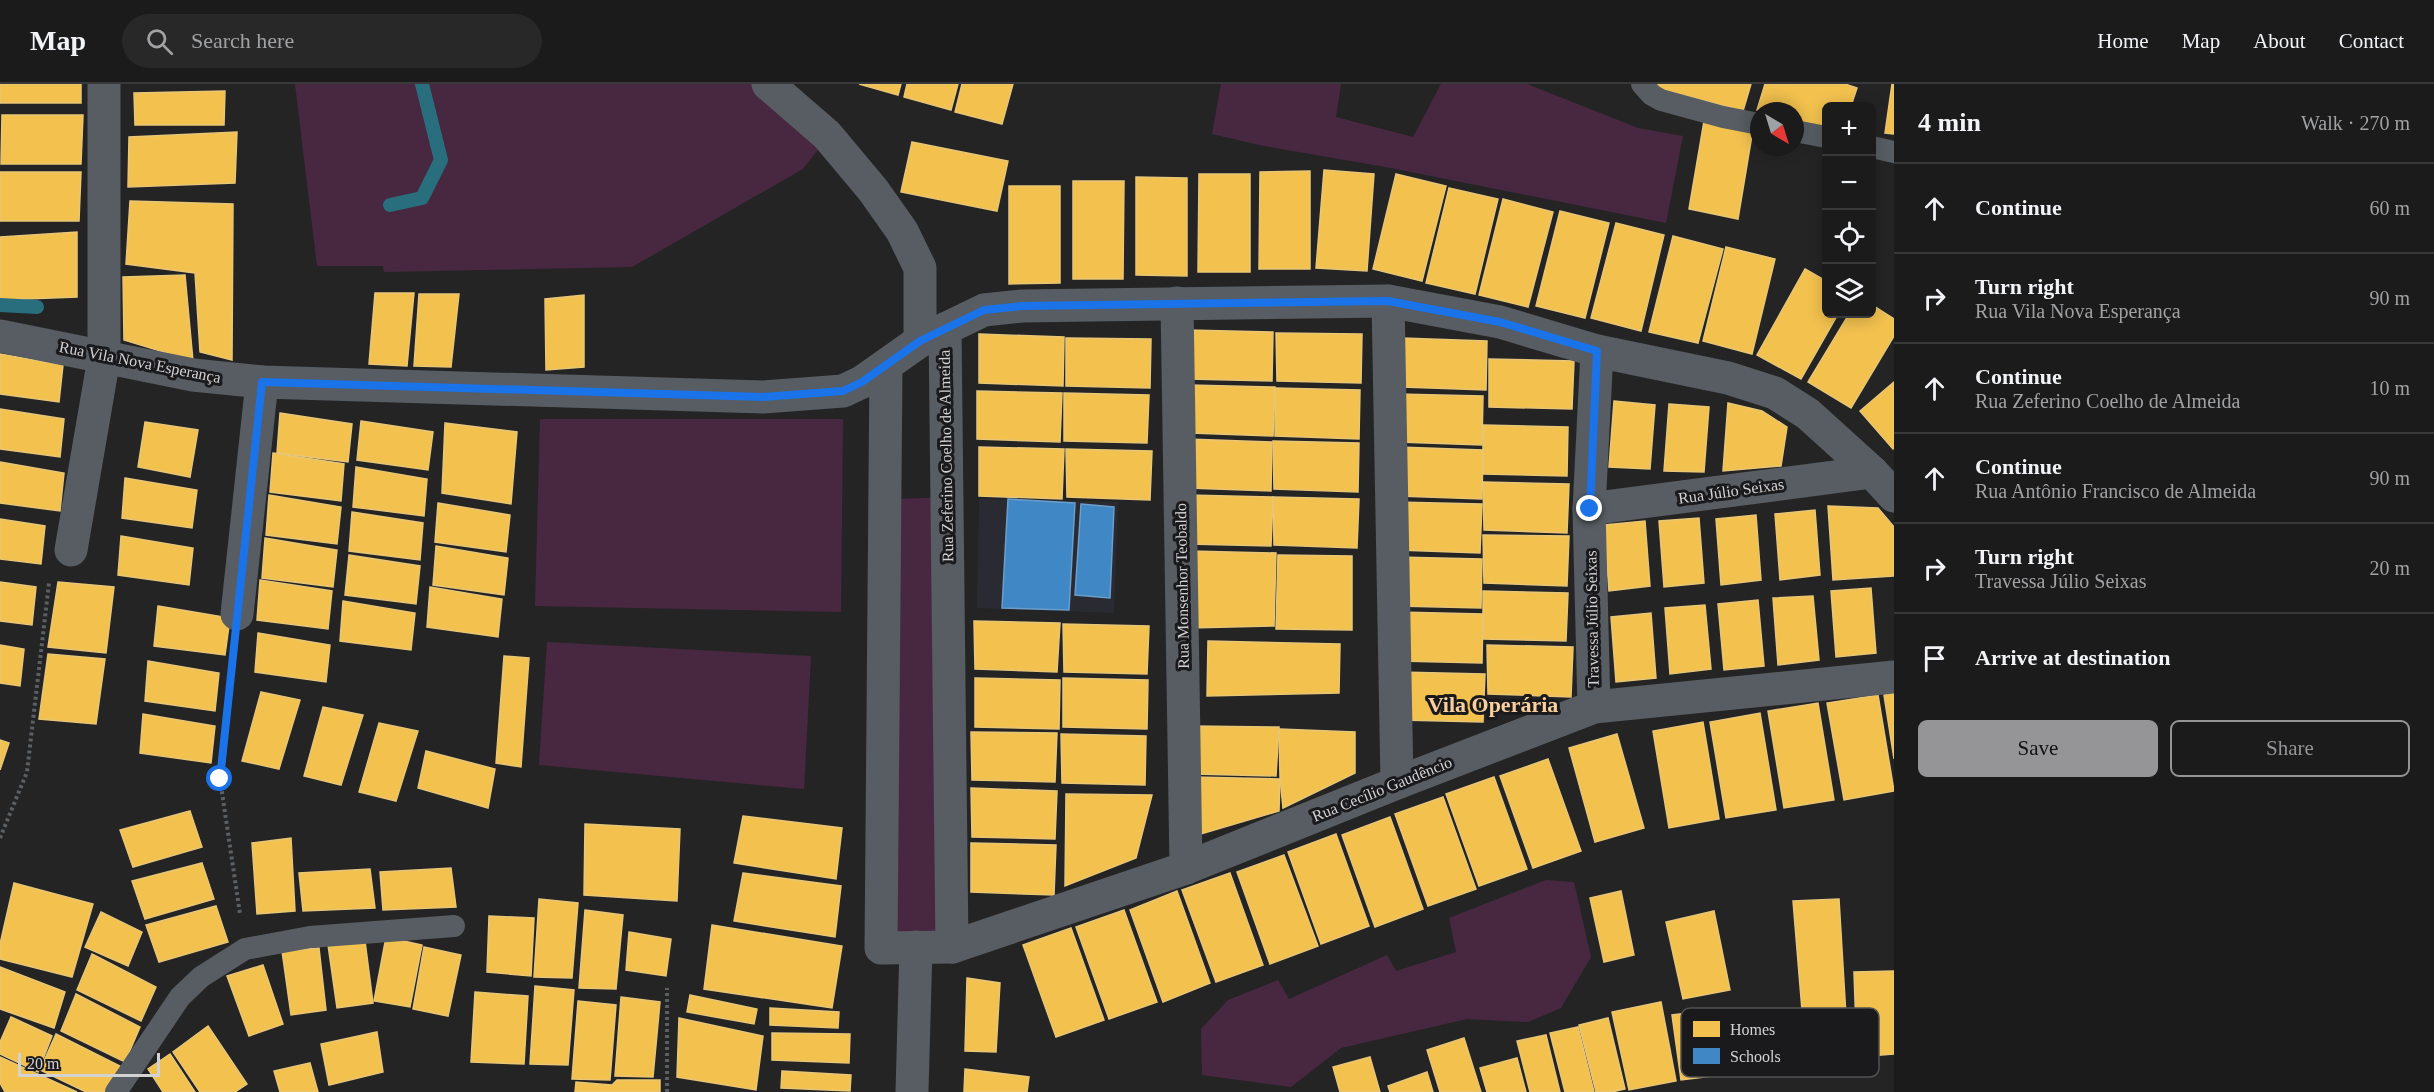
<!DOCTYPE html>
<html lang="en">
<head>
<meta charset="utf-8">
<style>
  :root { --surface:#1b1b1c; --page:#282829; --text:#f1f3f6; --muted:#a0a1a3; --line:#39393b; --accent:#959597 }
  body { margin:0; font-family:Georgia,serif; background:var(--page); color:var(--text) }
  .controls { position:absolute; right:18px; top:18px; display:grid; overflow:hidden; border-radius:9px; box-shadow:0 3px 15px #0003 }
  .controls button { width:54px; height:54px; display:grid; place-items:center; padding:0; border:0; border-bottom:2px solid var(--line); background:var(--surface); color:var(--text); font:30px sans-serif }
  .compass { position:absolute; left:1750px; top:18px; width:54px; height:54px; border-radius:50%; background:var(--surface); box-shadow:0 3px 15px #0003; rotate:142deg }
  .scale { position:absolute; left:18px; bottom:15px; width:142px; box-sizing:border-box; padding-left:6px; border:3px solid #d2d2d4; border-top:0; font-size:16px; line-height:21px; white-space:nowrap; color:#d2d2d4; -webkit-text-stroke:4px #1a1a1d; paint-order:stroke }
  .stop { position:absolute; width:18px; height:18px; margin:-14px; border:4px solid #1a73e8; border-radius:50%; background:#fff }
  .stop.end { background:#1a73e8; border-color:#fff; box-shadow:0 2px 6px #0008 }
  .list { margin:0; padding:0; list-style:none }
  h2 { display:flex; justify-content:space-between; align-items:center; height:78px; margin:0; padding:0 24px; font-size:26px }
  h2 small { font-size:20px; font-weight:400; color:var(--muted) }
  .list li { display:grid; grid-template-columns:39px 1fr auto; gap:18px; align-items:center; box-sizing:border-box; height:90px; padding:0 24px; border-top:2px solid var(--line) }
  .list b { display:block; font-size:22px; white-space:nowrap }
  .list p { margin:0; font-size:20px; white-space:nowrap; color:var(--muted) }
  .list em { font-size:20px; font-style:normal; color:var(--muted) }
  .actions { display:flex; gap:12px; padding:18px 24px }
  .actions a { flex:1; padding:14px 0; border:2px solid var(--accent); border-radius:9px; text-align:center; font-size:21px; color:var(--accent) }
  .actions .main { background:var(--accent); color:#111 }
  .icon { flex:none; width:33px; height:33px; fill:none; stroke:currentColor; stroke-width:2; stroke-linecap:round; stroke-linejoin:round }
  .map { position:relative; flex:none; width:1894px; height:1008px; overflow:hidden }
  header { display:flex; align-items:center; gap:36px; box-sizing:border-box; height:84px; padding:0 30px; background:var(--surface); border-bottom:2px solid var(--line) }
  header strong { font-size:28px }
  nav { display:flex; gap:33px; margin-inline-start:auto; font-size:21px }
  .search { width:420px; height:54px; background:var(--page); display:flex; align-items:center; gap:15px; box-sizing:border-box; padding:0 21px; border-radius:33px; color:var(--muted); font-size:22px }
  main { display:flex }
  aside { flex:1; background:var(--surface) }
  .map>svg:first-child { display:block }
</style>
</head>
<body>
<header>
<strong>Map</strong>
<div class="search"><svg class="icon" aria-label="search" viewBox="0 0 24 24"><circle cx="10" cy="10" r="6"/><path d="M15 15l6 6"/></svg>Search here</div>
<nav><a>Home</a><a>Map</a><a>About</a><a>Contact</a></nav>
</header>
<main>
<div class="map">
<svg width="1894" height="1008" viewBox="0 0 1894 1008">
  <rect width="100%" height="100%" fill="#242425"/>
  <path fill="#2a2b32" d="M979,415L1118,418L1114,529L977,524Z"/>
  <g fill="#482840">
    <path d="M295,0H754L835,44L803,85L632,183L384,188L383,182H317Z"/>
    <path d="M1221,0H1341L1336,33L1413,53L1441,0H1527L1638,44L1683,52L1666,139L1391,84L1264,62L1212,50Z"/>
    <path d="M540,335H843L841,528L535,522Z"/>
    <path d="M960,413L954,854L890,853L891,415Z"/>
    <path d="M547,558L811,572L804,705L539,681Z"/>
    <path d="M1546,796L1574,798L1591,873L1561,924L1528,938L1467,935L1341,964L1291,1003L1202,991L1201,945L1228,916L1278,896L1289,915L1387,871L1396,887L1456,868L1449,834Z"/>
  </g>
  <g fill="#f2c14e" stroke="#e8c676" stroke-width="1.5">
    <rect x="0" y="0" width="81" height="19"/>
    <path d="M859,0H901L898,11Z"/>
    <path d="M907,0H958L951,26L904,13Z"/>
    <path d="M962,0H1013L1002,40L955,28Z"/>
    <path d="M1658,0H1751L1743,27L1656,4Z"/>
    <path d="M1765,0H1845L1857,4L1851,22H1826V45L1795,37V27L1757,26Z"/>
    <path d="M1892,0H1894V50L1885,49Z"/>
    <path d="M225,7L224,41H135L134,9Z"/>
    <path d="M2,31H83L81,80H1Z"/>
    <path d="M1704,37L1753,45L1738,135L1689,125Z"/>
    <path d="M237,48L235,99L128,103L129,53Z"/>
    <path d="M912,58L1008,77L997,127L901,108Z"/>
    <path d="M1324,86L1374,90L1367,187L1316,184Z"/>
    <path d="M1310,87V185H1259L1260,88Z"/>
    <path d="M0,88H81L79,137H0Z"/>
    <path d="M1199,90H1250V188H1198Z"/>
    <path d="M1396,90L1446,102L1422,197L1373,185Z"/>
    <path d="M1136,93L1187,94V192L1136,191Z"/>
    <path d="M1073,97H1124L1123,195H1073Z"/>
    <path d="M1009,102H1060V199L1009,200Z"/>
    <path d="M1449,104L1498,115L1475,210L1426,199Z"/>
    <path d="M1503,115L1553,128L1528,223L1479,211Z"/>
    <path d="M130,117L233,120L232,276L200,268L195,189L126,180Z"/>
    <path d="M1560,127L1609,139L1585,234L1536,222Z"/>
    <path d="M1616,139L1664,151L1641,247L1591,234Z"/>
    <path d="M77,148V213L0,216V153Z"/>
    <path d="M1673,152L1723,165L1698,259L1649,248Z"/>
    <path d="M1726,163L1775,175L1752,270L1703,257Z"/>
    <path d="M1805,185L1826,197V230H1838L1801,295L1757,271Z"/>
    <path d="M185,191L193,277L124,256L123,193Z"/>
    <path d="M375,209H414L407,282L369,280Z"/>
    <path d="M419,210H459L451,283L414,282Z"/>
    <path d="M584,211V283L546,286L545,215Z"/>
    <path d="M1872,221L1894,235V252L1851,324L1808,298L1849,230H1872Z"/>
    <path d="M1188,246L1273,248L1272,297L1188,295Z"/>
    <path d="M1276,249L1362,250L1361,299L1277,297Z"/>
    <path d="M979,250L1064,253L1063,302L979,299Z"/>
    <path d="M1066,254L1151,255L1150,304L1066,302Z"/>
    <path d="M1402,254L1487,257L1486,306L1402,303Z"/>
    <path d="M0,270L63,281L59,318L0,310Z"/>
    <path d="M1489,275L1574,277L1572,325L1489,323Z"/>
    <path d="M1894,298V364L1893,365L1860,327Z"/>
    <path d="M1189,301L1275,303L1273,352L1190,349Z"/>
    <path d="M1275,304L1360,306L1359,355L1275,352Z"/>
    <path d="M977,307L1062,309L1060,358L977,355Z"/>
    <path d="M1064,309L1149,311L1147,359L1064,357Z"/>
    <path d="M1397,310L1483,312L1482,361L1398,358Z"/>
    <path d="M1614,317L1655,321L1650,385L1609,383Z"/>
    <path d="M1728,319L1762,327L1787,343L1781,382L1723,387Z"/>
    <path d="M1669,320L1709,323L1704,388L1664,387Z"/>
    <path d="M0,325L64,335L60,373L0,365Z"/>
    <path d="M280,329L352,340L348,378L277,369Z"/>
    <path d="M361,337L433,348L428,386L357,376Z"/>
    <path d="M145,338L198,346L190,393L138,383Z"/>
    <path d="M445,339L517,348L511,420L442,409Z"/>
    <path d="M1483,341L1568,343L1567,392L1483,390Z"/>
    <path d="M1187,355L1272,358L1271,407L1187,404Z"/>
    <path d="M1273,357L1359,359L1358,408L1274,405Z"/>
    <path d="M979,363L1064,365L1062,415L979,412Z"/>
    <path d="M1398,363L1483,366L1482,415L1398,412Z"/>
    <path d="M1066,365L1152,367L1150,416L1067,413Z"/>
    <path d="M273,369L344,380L341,417L270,408Z"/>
    <path d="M0,378L64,389L60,427L0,419Z"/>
    <path d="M356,383L427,395L424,432L353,423Z"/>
    <path d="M125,394L197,406L192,444L122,434Z"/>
    <path d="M1483,398L1569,400L1567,449L1484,446Z"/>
    <path d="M269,411L341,423L337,460L266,451Z"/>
    <path d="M1188,411L1273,413L1271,462L1188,460Z"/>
    <path d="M1273,413L1359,415L1357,464L1274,461Z"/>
    <path d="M1396,418L1482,420L1480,469L1397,466Z"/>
    <path d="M438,419L510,431L506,468L435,458Z"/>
    <path d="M1828,422L1878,424L1894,443V492L1833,496Z"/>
    <path d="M1815,426L1820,491L1780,496L1775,430Z"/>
    <path d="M352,428L423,439L420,476L349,467Z"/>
    <path d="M1756,431L1761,496L1721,501L1716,435Z"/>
    <path d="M1699,434L1704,499L1664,503L1659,437Z"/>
    <path d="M0,435L45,442L41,480L0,475Z"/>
    <path d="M1645,437L1650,502L1609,507L1604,441Z"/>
    <path d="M1483,451L1569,452L1567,502L1484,499Z"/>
    <path d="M121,452L193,464L189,501L118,491Z"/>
    <path d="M265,454L337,466L333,503L262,494Z"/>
    <path d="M436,462L508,474L504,511L433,501Z"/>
    <path d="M1190,467L1276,469L1274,542L1190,544Z"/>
    <path d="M349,471L420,482L416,520L345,511Z"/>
    <path d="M1278,471L1352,472V546L1276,545Z"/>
    <path d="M1397,473L1482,475L1481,524L1397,522Z"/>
    <path d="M260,496L332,507L328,545L257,536Z"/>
    <path d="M0,498L36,503L32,541L0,537Z"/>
    <path d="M58,498L114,503L106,569L48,563Z"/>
    <path d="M430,503L502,515L498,553L427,543Z"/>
    <path d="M1871,504L1876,569L1836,573L1831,507Z"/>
    <path d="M1483,507L1568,509L1566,557L1483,555Z"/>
    <path d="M1813,512L1819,576L1778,581L1773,514Z"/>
    <path d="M1758,516L1764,582L1724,586L1718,520Z"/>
    <path d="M343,517L415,529L411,566L340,557Z"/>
    <path d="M1705,521L1711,585L1670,590L1665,524Z"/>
    <path d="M158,522L230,534L225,571L154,562Z"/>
    <path d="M1398,528L1483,530L1482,579L1399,577Z"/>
    <path d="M1651,529L1656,594L1616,598L1611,533Z"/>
    <path d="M974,537L1060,539L1057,588L975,585Z"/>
    <path d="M1063,540L1149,542L1147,590L1064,588Z"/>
    <path d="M258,549L330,561L326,598L255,588Z"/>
    <path d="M1208,557L1340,560L1339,609L1207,612Z"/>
    <path d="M0,561L24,565L20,602L0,599Z"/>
    <path d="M1487,561L1573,563L1571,613L1488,610Z"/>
    <path d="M48,570L105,575L96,640L39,635Z"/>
    <path d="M504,572L529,574L521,683L496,679Z"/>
    <path d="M148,577L219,589L215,627L145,617Z"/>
    <path d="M1399,588L1485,590L1483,638L1400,636Z"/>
    <path d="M975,594L1060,596L1059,645L975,643Z"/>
    <path d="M1063,594L1148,596L1147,645L1063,643Z"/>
    <path d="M261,608L300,616L279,685L242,677Z"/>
    <path d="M1894,609V675L1884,611Z"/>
    <path d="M1878,611L1894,707L1844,716L1827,619Z"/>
    <path d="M1818,619L1834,716L1784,724L1768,627Z"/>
    <path d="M323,623L363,631L341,701L304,692Z"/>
    <path d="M1760,629L1776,726L1726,734L1710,638Z"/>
    <path d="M143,630L215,642L211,679L140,669Z"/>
    <path d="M1703,638L1719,735L1669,744L1653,647Z"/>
    <path d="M379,639L418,647L396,717L359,708Z"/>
    <path d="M1193,642L1279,643L1276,692L1194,690Z"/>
    <path d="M1279,645L1355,648V689L1283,724L1280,693Z"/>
    <path d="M971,648L1057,649L1055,698L972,696Z"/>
    <path d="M1061,650L1146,652L1145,701L1062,699Z"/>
    <path d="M1617,650L1644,744L1595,758L1569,664Z"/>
    <path d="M0,656L9,659L0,686Z"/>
    <path d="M426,667L495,685L488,724L418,704Z"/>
    <path d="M1548,675L1581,767L1533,784L1500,692Z"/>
    <path d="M1194,693L1280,695L1279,727L1194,752Z"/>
    <path d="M1494,693L1527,785L1479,802L1446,710Z"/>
    <path d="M971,704L1057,707L1055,755L972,753Z"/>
    <path d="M1066,710L1152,711L1136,774L1065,802Z"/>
    <path d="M1443,713L1476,805L1428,822L1395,730Z"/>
    <path d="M190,727L202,763L133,783L120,746Z"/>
    <path d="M743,732L842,744L836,795L734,779Z"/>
    <path d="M1390,733L1423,825L1375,843L1342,751Z"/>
    <path d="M585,740L680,745L677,817L584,811Z"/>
    <path d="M1336,750L1369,842L1321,860L1288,768Z"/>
    <path d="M291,754L295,827L257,830L252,759Z"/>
    <path d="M971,759L1056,761L1054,811L971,808Z"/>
    <path d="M1284,771L1318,862L1270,880L1237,788Z"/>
    <path d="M202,779L214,815L145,835L132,797Z"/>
    <path d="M451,784L456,823L383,826L380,788Z"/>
    <path d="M370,785L375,824L303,827L299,789Z"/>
    <path d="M743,789L841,802L835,853L734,837Z"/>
    <path d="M1230,789L1263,881L1216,898L1182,806Z"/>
    <path d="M14,799L93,820L72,893L0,875V860Z"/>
    <path d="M1177,807L1210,899L1163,918L1130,826Z"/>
    <path d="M1621,807L1634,871L1604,878L1590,814Z"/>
    <path d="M539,815L578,819L572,894L534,893Z"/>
    <path d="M1839,815L1849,982L1807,987L1793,817Z"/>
    <path d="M216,822L228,858L159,878L146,841Z"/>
    <path d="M585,826L623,831L616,905L579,904Z"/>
    <path d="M1124,826L1157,918L1109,935L1076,843Z"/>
    <path d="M1714,827L1730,906L1683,915L1666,838Z"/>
    <path d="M101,828L142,848L128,882L85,863Z"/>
    <path d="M489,832L534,834L531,892L487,888Z"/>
    <path d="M712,841L842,862L832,924L704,905Z"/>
    <path d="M1071,844L1104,936L1056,953L1023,861Z"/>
    <path d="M629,848L671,855L666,892L626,886Z"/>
    <path d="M386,853L422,861L410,923L374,917Z"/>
    <path d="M365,857L373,919L337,924L328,861Z"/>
    <path d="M424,863L461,871L448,932L413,925Z"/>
    <path d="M319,864L326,926L291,931L282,867Z"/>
    <path d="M92,870L156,903L141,937L77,906Z"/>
    <path d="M263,881L283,940L249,952L227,892Z"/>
    <path d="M0,883L65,908L54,944L0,925Z"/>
    <path d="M1894,887V970L1857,973L1854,888Z"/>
    <path d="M967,894L1000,899L996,968L965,967Z"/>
    <path d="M535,902L574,906L568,981L530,980Z"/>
    <path d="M475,908L528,912L524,980L471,978Z"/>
    <path d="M76,910L140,943L125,978L61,947Z"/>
    <path d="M690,911L757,925L754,940L687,928Z"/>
    <path d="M621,913L660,918L653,993L615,992Z"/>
    <path d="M578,917L616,921L610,996L572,995Z"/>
    <path d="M1661,918L1676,997L1629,1006L1612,928Z"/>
    <path d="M770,924L839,928L838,944L770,941Z"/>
    <path d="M1704,927L1712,992L1681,996L1672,931Z"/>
    <path d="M11,933L52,952L38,988L0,970V958Z"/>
    <path d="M679,934L763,952L756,1006L677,993Z"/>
    <path d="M1608,934L1625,1005L1612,1008H1596L1579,941Z"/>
    <path d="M208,942L247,1000L235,1008H200L173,968Z"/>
    <path d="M1578,943L1594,1008H1565L1550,949Z"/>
    <path d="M377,948L383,988L329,1001L321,960Z"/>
    <path d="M772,949L850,950L849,979L772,976Z"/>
    <path d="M56,950L120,982L109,1008H86L40,986Z"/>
    <path d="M1546,951L1560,1008H1530L1517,957Z"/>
    <path d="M1464,954L1481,1008H1440L1427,966Z"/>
    <path d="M170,970L195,1008H163L148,985Z"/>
    <path d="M0,973L77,1008H5L0,999Z"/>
    <path d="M1370,973L1380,1008H1340L1333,983Z"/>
    <path d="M1517,974L1526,1008H1487L1480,984Z"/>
    <path d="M310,979L318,1008H280L274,987Z"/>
    <path d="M965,985L1029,993L1027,1008H964Z"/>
    <path d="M782,987L851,991L850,1007L781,1004Z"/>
    <path d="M1427,988L1433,1008H1390L1388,1002Z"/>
    <path d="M617,996H660V1008H575L576,998L612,1001Z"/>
  </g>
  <g fill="#3f88c5" stroke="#6b9eca" stroke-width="1.5">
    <path d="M1008,415L1075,419L1069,526L1002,524Z"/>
    <path d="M1081,420L1114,423L1110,514L1075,511Z"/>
  </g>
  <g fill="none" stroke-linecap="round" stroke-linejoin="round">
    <g stroke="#286e7d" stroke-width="14">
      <path d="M390,121L422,114L441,76L422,0"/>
      <path d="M0,221L37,223"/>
    </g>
    <g stroke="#5b6064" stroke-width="4" stroke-dasharray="3 3" stroke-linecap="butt">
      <path d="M233,570L220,695L240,830"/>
      <path d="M0,754L27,688L49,499"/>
      <path d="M667,1008V904"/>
    </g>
    <g stroke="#575d62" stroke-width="22">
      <path d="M1642,0L1652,11L1661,16L1723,33L1759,40"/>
      <path d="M1795,47L1826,53"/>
      <path d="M1872,63L1894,68"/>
      <path d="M116,1008L180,913L201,893L245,865L310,853L454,842"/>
    </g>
    <g stroke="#575d62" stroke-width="33">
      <path d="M768,0L827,51L873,106L902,147L920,184V257"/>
      <path d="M1388,217L1397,699"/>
      <path d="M1177,219L1186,784"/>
      <path d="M945,245L952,863"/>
      <path d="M0,252L193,291L262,298L763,313L843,307L862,298L920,257L984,226L1022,222L1388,217L1500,238L1597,267L1728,294L1775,309L1808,330L1872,388L1894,412"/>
      <path d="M886,282L881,864L952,863L1186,784L1397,699L1594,623L1894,593"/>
      <path d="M1589,425L1872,388"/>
      <path d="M71,466L104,274V0"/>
      <path d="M237,530L262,298"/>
      <path d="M1594,623L1589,425L1597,267"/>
      <path d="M912,1008L916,863"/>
    </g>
  </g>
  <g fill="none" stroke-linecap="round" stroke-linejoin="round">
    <path stroke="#1a73e8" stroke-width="8" d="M220,695L262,298L763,313L843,307L862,298L920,257L984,226L1022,222L1388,217L1500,238L1597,267L1590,425"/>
  </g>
  <g text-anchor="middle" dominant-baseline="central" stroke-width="6" stroke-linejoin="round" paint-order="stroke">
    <g font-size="16" fill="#d2d2d4" stroke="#1a1a1d">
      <text transform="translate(140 278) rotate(11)">Rua Vila Nova Esperança</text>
      <text transform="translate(946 372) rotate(-91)">Rua Zeferino Coelho de Almeida</text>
      <text transform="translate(1731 407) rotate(-8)">Rua Júlio Seixas</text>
      <text transform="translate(1182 502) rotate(-91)">Rua Monsenhor Teobaldo</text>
      <text transform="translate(1592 535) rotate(-91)">Travessa Júlio Seixas</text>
      <text transform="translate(1382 705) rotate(-22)">Rua Cecílio Gaudêncio</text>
    </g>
    <g font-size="22" font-weight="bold" fill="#f9cf9d" stroke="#1a1a1d">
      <text x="1493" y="620">Vila Operária</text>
    </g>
  </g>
  <rect x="1681" y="924" width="198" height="69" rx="9" fill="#1a1a1d" stroke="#515154" stroke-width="1.5"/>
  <rect x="1693" y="937" width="27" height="16" fill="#f2c14e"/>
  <rect x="1693" y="964" width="27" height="16" fill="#3f88c5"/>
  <g font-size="16" fill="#d2d2d4">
    <text x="1730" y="951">Homes</text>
    <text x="1730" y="978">Schools</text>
  </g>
</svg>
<div class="controls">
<button>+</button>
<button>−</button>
<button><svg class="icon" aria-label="locate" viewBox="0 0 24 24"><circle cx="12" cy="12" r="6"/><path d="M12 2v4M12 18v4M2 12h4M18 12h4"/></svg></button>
<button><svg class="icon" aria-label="layers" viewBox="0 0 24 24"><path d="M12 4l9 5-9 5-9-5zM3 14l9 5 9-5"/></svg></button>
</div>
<svg class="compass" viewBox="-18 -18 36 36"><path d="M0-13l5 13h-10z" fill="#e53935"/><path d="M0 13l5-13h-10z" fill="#a0a1a3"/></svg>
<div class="scale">20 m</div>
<div class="stop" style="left:220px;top:695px"></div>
<div class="stop end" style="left:1590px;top:425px"></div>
</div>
<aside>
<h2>4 min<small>Walk · 270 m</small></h2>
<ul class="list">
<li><svg class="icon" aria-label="ahead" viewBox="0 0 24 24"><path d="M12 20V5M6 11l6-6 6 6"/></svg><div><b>Continue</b></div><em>60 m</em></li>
<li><svg class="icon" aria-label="right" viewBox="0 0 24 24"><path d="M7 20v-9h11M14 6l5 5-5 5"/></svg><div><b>Turn right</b><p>Rua Vila Nova Esperança</p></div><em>90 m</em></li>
<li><svg class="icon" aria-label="ahead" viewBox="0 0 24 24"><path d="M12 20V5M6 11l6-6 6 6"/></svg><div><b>Continue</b><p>Rua Zeferino Coelho de Almeida</p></div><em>10 m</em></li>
<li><svg class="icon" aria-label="ahead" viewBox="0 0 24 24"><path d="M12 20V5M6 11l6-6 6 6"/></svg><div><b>Continue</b><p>Rua Antônio Francisco de Almeida</p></div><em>90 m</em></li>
<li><svg class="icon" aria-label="right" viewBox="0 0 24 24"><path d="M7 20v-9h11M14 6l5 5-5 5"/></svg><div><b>Turn right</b><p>Travessa Júlio Seixas</p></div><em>20 m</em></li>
<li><svg class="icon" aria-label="arrive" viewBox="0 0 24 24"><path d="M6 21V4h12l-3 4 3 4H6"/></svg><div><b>Arrive at destination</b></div></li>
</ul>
<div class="actions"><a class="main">Save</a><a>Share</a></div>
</aside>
</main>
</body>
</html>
